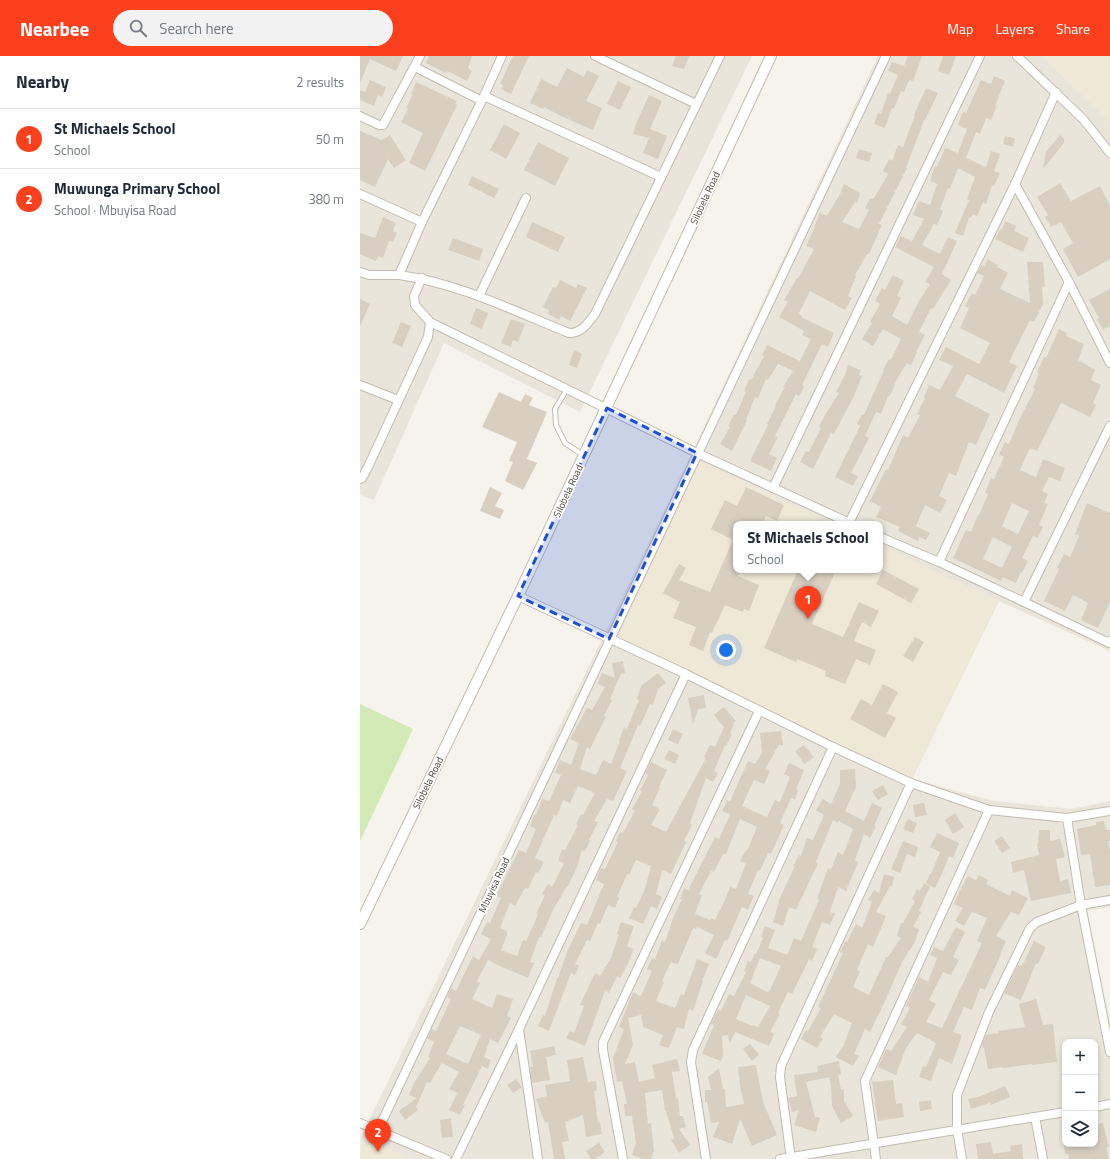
<!DOCTYPE html>
<html lang="en">
<head>
<meta charset="utf-8">
<style>
  :root { --surface:#fff; --page:#f2f2f3; --text:#1f2937; --muted:#747a83; --line:#e0e1e3; --accent:#fc3f1d }
  body { margin:0; font-family:"Titillium Web",sans-serif; background:var(--page); color:var(--text) }
  .controls { position:absolute; right:12px; bottom:12px; display:grid; overflow:hidden; border-radius:8px; box-shadow:0 2px 6px #0003 }
  .controls button { width:36px; height:36px; display:grid; place-items:center; padding:0; border:0; border-bottom:1px solid var(--line); background:var(--surface); color:var(--text); font:20px sans-serif }
  .you { position:absolute; left:366px; top:594px; width:14px; height:14px; margin:-10px; border:3px solid #fff; border-radius:50%; background:#1a73e8; box-shadow:0 0 0 6px #1a73e833 }
  .badge { display:grid; place-items:center; width:26px; height:26px; border-radius:50%; background:var(--accent); color:#fff; font-size:13px; font-weight:700 }
  .pin { position:absolute; translate:-50% -33px; filter:drop-shadow(0 1px 2px #0008) }
  .pin::after { content:''; position:absolute; top:21px; width:14px; height:12px; background:inherit; clip-path:polygon(0 0,100% 0,50% 100%) }
  .popup { position:absolute; left:373px; top:465px; width:150px; height:52px; box-sizing:border-box; display:grid; place-content:center; border-radius:8px; background:var(--surface); filter:drop-shadow(0 1px 3px #0005); font-size:13px; white-space:nowrap; color:var(--muted) }
  .popup b { font-size:15px; color:var(--text) }
  .popup::after { content:''; position:absolute; left:50%; top:100%; margin-left:-8px; border:8px solid transparent; border-top-color:var(--surface) }
  .list { margin:0; padding:0; list-style:none }
  h2 { display:flex; justify-content:space-between; align-items:center; height:52px; margin:0; padding:0 16px; font-size:17px }
  h2 small { font-size:13px; font-weight:400; color:var(--muted) }
  .list li { display:grid; grid-template-columns:26px 1fr auto; gap:12px; align-items:center; box-sizing:border-box; height:60px; padding:0 16px; border-top:1px solid var(--line) }
  .list b { display:block; font-size:15px; white-space:nowrap }
  .list p { margin:0; font-size:13px; white-space:nowrap; color:var(--muted) }
  .list em { font-size:13px; font-style:normal; color:var(--muted) }
  .icon { flex:none; width:22px; height:22px; fill:none; stroke:currentColor; stroke-width:2; stroke-linecap:round; stroke-linejoin:round }
  .map { position:relative; flex:none; width:750px; height:1103px; overflow:hidden }
  header { display:flex; align-items:center; gap:24px; box-sizing:border-box; height:56px; padding:0 20px; background:var(--accent); color:#fff }
  header strong { font-size:19px }
  nav { display:flex; gap:22px; margin-inline-start:auto; font-size:14px }
  .search { width:280px; height:36px; background:var(--page); display:flex; align-items:center; gap:10px; box-sizing:border-box; padding:0 14px; border-radius:22px; color:var(--muted); font-size:15px }
  main { display:flex }
  aside { flex:1; background:var(--surface) }
  .map>svg:first-child { display:block }
</style>
</head>
<body>
<header>
<strong>Nearbee</strong>
<div class="search"><svg class="icon" aria-label="search" viewBox="0 0 24 24"><circle cx="10" cy="10" r="6"/><path d="M15 15l6 6"/></svg>Search here</div>
<nav><a>Map</a><a>Layers</a><a>Share</a></nav>
</header>
<main>
<aside>
<h2>Nearby<small>2 results</small></h2>
<ul class="list">
<li><span class="badge">1</span><div><b>St Michaels School</b><p>School</p></div><em>50 m</em></li>
<li><span class="badge">2</span><div><b>Muwunga Primary School</b><p>School · Mbuyisa Road</p></div><em>380 m</em></li>
</ul>
</aside>
<div class="map">
<svg width="750" height="1103" viewBox="0 0 750 1103">
  <rect width="100%" height="100%" fill="#f6f3ec"/>
  <g fill="#eae5da" fill-rule="evenodd">
    <path d="M0,0H392L220,356L84,287L14,444L0,439Z"/>
    <path d="M518,0H682L750,65V595L639,545L552,723L634,745L711,753L750,745V851L727,855L750,967V1103H51L1,1081L329,403ZM376,468H520V514H376ZM705,986H735V1088H705Z"/>
  </g>
  <g fill="#efe8d6">
    <path d="M682,0H750V65Z"/>
    <path d="M340,405L474,468H376V514H520V489L639,545L551,723L258,581Z"/>
    <path d="M1,1081L51,1103H0Z"/>
  </g>
  <path fill="#d2eab5" d="M0,648L53,673L0,785Z"/>
  <g fill="#d8cfc1" fill-rule="evenodd">
    <path d="M0,0H43L36,15L10,3L0,27Z"/>
    <path d="M69,0H112L108,12L112,15L107,25L87,15L86,17L66,7Z"/>
    <path d="M153,0H169L151,38L141,33L143,29L140,28Z"/>
    <path d="M316,0H329L324,13L312,10Z"/>
    <path d="M548,0H562L553,25L549,24L544,36L541,35L534,53L532,52L525,72L514,68L518,57L521,58L528,37L530,38L538,19L528,15L532,6L544,10Z"/>
    <path d="M583,0H596L589,19L578,15Z"/>
    <path d="M207,12L224,21L227,14L239,20L226,45L242,52L233,74L203,61L184,51L183,53L170,47L181,23L197,31Z"/>
    <path d="M634,20L645,25L635,50H637L631,64L626,62L620,78L616,76L606,102L626,111L631,95L640,98L634,115L640,117L634,130L632,129L626,148L623,146L617,160L613,158L611,162L609,161L603,180L595,177L609,144L607,143L615,121L598,112L590,133L588,132L580,153L583,155L577,169L574,168L562,189L580,198L588,181L597,185L582,218L591,224L573,253L571,252L559,276L565,279L556,296H557L551,309L547,307L534,328L535,329L529,341L528,340L521,358L516,356L505,380L509,382L491,417L498,420L493,430L475,421L500,370L497,368L502,358L504,359L524,314H523L529,303L531,304L541,283L523,273L513,290L502,283L512,267L510,266L520,248L515,245L522,232L525,234L533,219L544,225L537,240L541,242L532,260L547,269L559,245L570,228L565,226L574,211L535,191L541,180L552,185L564,163L553,159L559,145L570,149L577,128L570,125L575,110L577,111L585,92L598,97L607,73L598,69L603,56L606,57L621,24L631,28Z"/>
    <path d="M10,24L26,31L22,41L18,39L14,50L0,44V34L5,36Z"/>
    <path d="M258,25L271,31L260,54L247,48Z"/>
    <path d="M56,26L97,45L95,48L97,49L65,115L49,107L63,77L41,66L48,53L46,52L53,38H51Z"/>
    <path d="M566,32L578,37L565,64H564L546,112H547L519,168L522,169L509,198H507L495,219L496,220L488,240L492,242L485,254L450,235L439,257L443,262L474,277L468,291L462,288L442,329L444,331L439,340L436,338L415,380L418,381L409,398L417,402L411,415L390,405L408,369L407,368L416,350L415,349L425,331H423L433,315L418,308L408,324L406,323L398,342L395,341L386,364H387L372,395L360,388L370,371L368,370L374,358L376,359L386,336L384,335L389,323L391,324L404,300L402,299L407,289L440,305L451,283L442,279L444,275L419,261L428,246L424,244L437,222L438,223L454,193L446,190L455,171H454L460,157L467,160L480,138L484,128L500,137L497,147L495,146L482,166L499,173L509,154L505,152L510,142L512,143L514,142L528,118L523,115L529,103L532,105L538,89L543,91L555,59H554Z"/>
    <path d="M289,39L302,45L290,73L307,80L298,103L283,97L289,82L273,78L275,70Z"/>
    <path d="M144,68L160,77L146,103L130,94Z"/>
    <path d="M0,75L22,84L30,79L46,104L34,112L28,103L15,131L0,124Z"/>
    <path d="M700,79L704,83V87L683,113L686,96Z"/>
    <path d="M645,80L655,82L653,91L643,88Z"/>
    <path d="M178,86L209,102L195,130L164,114Z"/>
    <path d="M499,93L512,97L509,106L496,102Z"/>
    <path d="M112,120L139,133L134,142L108,129Z"/>
    <path d="M700,127L711,145L740,130L750,149V203L718,221L703,193L713,187L701,166L691,171L685,161L688,159L677,141Z"/>
    <path d="M23,161L36,167L33,175L37,177L33,186L29,185L23,202L18,200L16,205L0,198V177L15,182Z"/>
    <path d="M645,165L656,170L654,175L669,182L663,196L635,183L640,173L642,174Z"/>
    <path d="M172,166L205,181L198,196L166,181Z"/>
    <path d="M93,182L123,193L119,205L88,194Z"/>
    <path d="M628,203L638,209L637,211L648,217L640,233L670,247L667,206H683L685,230L682,231L683,248L674,266L670,264L649,306L657,310L644,337L607,318L595,340L630,358L616,389L609,386L596,420L589,417L579,440L587,444L580,457L565,449L556,470L570,477L566,484L559,481L558,485L538,475L540,471L516,461L521,451L510,445L526,413L528,414L543,379L548,382L560,359L557,358L565,342L564,341L569,329L580,334L593,310L579,304L586,291L619,308L630,287L600,272L609,252L605,250L612,237L615,239L624,220L617,217L622,209L624,210Z"/>
    <path d="M200,224L216,232L218,228L227,232L210,265L201,260L199,264L188,258L189,254L183,251L193,231L196,232Z"/>
    <path d="M750,233V270L743,274L737,263L739,262L729,244Z"/>
    <path d="M0,243L10,248L0,270Z"/>
    <path d="M116,252L128,257L122,273L110,268Z"/>
    <path d="M151,263L165,268L158,286L153,284L151,291L141,287Z"/>
    <path d="M41,266L51,270L42,291L32,287Z"/>
    <path d="M699,273L707,277L706,280L724,288L718,304L735,314L731,324L741,329L733,347L736,349L730,361L701,347L677,395L670,392L660,414L676,421L683,403L705,412L700,425L689,421L682,435L688,438L684,447L688,448L679,469L683,471L678,482L673,480L662,502L668,505L662,517L661,516L656,527L643,521L641,525L593,502L606,474L611,476L618,459H619L628,438L625,437L631,422L634,423L644,401L639,398L645,386L649,388L658,366L675,333L673,332L679,317L677,316L684,301L686,302ZM652,447L669,455L658,478L642,470ZM633,481L652,491L642,512L623,503Z"/>
    <path d="M214,294L222,298L217,312L209,309Z"/>
    <path d="M488,309L501,314L499,319L502,320L494,340L474,378L471,377L453,413L440,406L446,395L449,396L461,372L459,371L465,359L479,337L476,336L485,319Z"/>
    <path d="M139,336L161,346L165,338L173,342L169,349L187,356L167,403L177,407L163,434L145,425L153,406L149,405L157,386L122,371Z"/>
    <path d="M130,431L142,437L135,450L144,454L140,463L120,455Z"/>
    <path d="M386,431L424,449L417,465L406,460L402,468H376V514H381L378,520L399,529L389,555L384,553L383,556L365,549L352,577L350,576L343,595L329,589L336,571L313,562L320,546L303,537L319,508L326,512L319,524L350,536L373,484L351,473L365,444L377,450Z"/>
    <path d="M727,447L750,457V546L738,572L721,564L728,547L713,539L705,555L684,545L699,513L697,512L704,498L710,501L719,480L715,478Z"/>
    <path d="M438,514H476L452,568L483,581L499,546L519,555L511,571L502,566L494,585L516,594L510,609L496,603L485,628L465,620L466,615L437,603L436,606L404,592Z"/>
    <path d="M523,514L559,533L551,547L516,528Z"/>
    <path d="M555,581L564,586L553,606L543,600Z"/>
    <path d="M263,605L265,617L261,618L250,643L252,644L244,660L246,661L230,693L227,691L220,713L236,719L243,704L251,708L260,685H259L264,671L267,673L279,644L277,643L281,630L298,617L306,627L298,633L293,649L290,648L280,670L278,669L260,712L267,715L253,745L247,743L234,765L238,766L229,784L230,785L225,795L222,794L217,811L208,830H207L193,854L181,881H179L170,906L174,907L168,922L137,909L128,904L117,925L120,927L112,943L132,952L137,938L153,943L147,960L151,962L138,987L130,983L124,1001L131,1004L128,1013L122,1010L103,1049H105L100,1059L89,1054L97,1037L89,1033L99,1016L82,1007L70,1027L67,1026L56,1051L58,1054L45,1064L39,1055L57,1042L49,1039L54,1027L70,1002L68,1001L74,986L67,982L72,973L76,975L91,943L87,941L91,932L96,935L113,900L119,904L131,883L121,878L127,866L130,867L141,842L136,840L159,794L166,797L176,773L170,770L174,759H176L182,743L189,745L201,719L195,717L200,704L211,709L219,687L210,683L227,652L232,654L245,631L237,628L242,617L255,622L252,607ZM218,730L235,737L223,759L221,758L216,768L218,769L205,794L202,793L198,805L204,807L192,831L188,828L182,838L185,839L176,858L178,859L166,885L163,884L157,900L141,894L147,879V875L140,872L150,847L155,850L165,832L168,833L176,816L178,817L184,806L175,802L194,759L197,760L203,744L210,747ZM100,970L121,979L108,1008L86,998Z"/>
    <path d="M523,628L538,636L527,657L536,662L525,682L490,663L501,643L512,649Z"/>
    <path d="M344,639L346,652L338,653L333,669L328,642Z"/>
    <path d="M364,651L376,665L373,667L374,668L370,677L372,678L366,690L365,689L354,715L358,717L353,726L346,722L330,767L332,769L324,785L326,786L311,818L302,814L296,838L302,841L297,853L291,850L283,868L269,862L274,851L276,852L285,833L291,810L276,804L269,819L267,818L257,841L259,842L255,852L248,849L240,868L238,867L230,885L227,884L215,908L219,910L215,919L211,917L189,975L178,970L183,959L185,960L197,922H198L207,896L221,867L227,869L234,852L244,828L236,824L241,812L245,813L258,786L256,785L260,776L263,777L275,755L272,753L282,735L280,734L288,719L285,717L291,706L307,714L299,731L300,732L292,749L300,753L291,769L306,776L346,702L344,701L350,689L355,691L364,671L354,659Z"/>
    <path d="M313,673L323,678L318,688L308,684Z"/>
    <path d="M421,675L423,689H419L405,713L410,715L404,728L394,724L382,750L407,761L415,744L420,746L430,721L424,718L429,707L444,714L436,733L438,734L435,744L431,742L420,767L424,769L419,780L411,798L408,797L400,815L398,814L388,838L394,840L388,854L382,851L367,885L365,884L356,903L345,897L354,879L337,871L336,873L333,872L318,908L311,906L302,925L304,926L296,945L315,952L321,938L324,939L337,903L349,908L342,925H343L333,955L329,953L324,973L317,971L309,992L299,989L303,979L283,971L281,959L268,962L273,989L265,1008L275,1006L279,1026L295,1022L292,1009L317,1003L320,1015L312,1016L316,1043L318,1042L320,1060H323L326,1071L319,1073L330,1089L319,1097L311,1084L314,1082L306,1055H305L302,1034L285,1037L288,1068L291,1067L294,1095L291,1103H284L272,1099L276,1087L272,1060H265L264,1048H267L262,1025L257,1026L253,1002L264,973L259,971L273,936L281,940L292,915L287,913L292,902L295,903L302,885L305,886L313,862L322,843H320L324,832L328,834L355,781L359,783L370,758L362,755L367,744L370,745L388,705L395,708L402,697L400,677ZM380,763L397,771L387,795L386,794L380,805L386,808L376,833L370,831L365,844L355,864L351,862L350,864L335,858L342,839L339,838L351,815L354,816L363,798H366Z"/>
    <path d="M444,689L454,701L444,708L435,695Z"/>
    <path d="M309,694L319,699L315,708L304,703Z"/>
    <path d="M495,713L496,731L485,755L504,765L512,747L522,752L514,770L516,771L510,782L504,778L495,804L498,806L486,835L478,831L470,856L475,858L470,869L462,866L452,891L457,893L452,905L449,903L432,938L428,936L418,957L420,958L410,976L414,978L409,990L375,976L370,987L368,979L362,980L363,1000L361,1005L342,998L354,969L351,968L358,954L361,955L369,938L374,940L386,916L384,915L388,905L391,906L395,897L396,898L403,882L401,881L405,870L415,874L408,892L427,899L434,882L441,885L459,844L457,843L468,812L471,813L478,796L483,799L493,773L479,765L478,767L473,764L456,806L458,807L436,854L429,851L423,870L413,866L419,846H418L435,810H433L439,799L441,800L447,782L453,784L464,759L456,754L463,743L471,748L480,728V714ZM400,902L421,910L409,936L408,935L407,936L390,927ZM386,939L410,950L398,971L393,969L392,970L376,963Z"/>
    <path d="M523,729L528,738L518,744L512,735Z"/>
    <path d="M564,747L567,759L555,761L553,749Z"/>
    <path d="M595,757L604,771L593,778L585,764Z"/>
    <path d="M548,763L557,767L553,777L543,773Z"/>
    <path d="M744,765L746,774H750V785H748L750,795V829L735,831L730,798L721,799L717,773L736,769V766Z"/>
    <path d="M679,774H690V785L700,783L705,801L696,803L700,825L708,823L711,837L671,845L664,814L653,817L651,806L679,799L677,788H678Z"/>
    <path d="M577,777L599,787L593,802L589,800L584,813L575,832L566,827L570,818H571L580,796L570,791Z"/>
    <path d="M642,780L650,792L642,797L634,785Z"/>
    <path d="M543,785L558,791L555,801L547,798L540,817L531,813Z"/>
    <path d="M524,818L534,821L532,831L530,830L516,856L526,860L513,891L508,888L497,914L500,915L493,931L509,939L526,901H528L541,882L537,880L541,867H543L555,845L552,843L557,833L560,835L564,827L570,830L559,855L561,856L553,871L559,873L555,886L542,906L525,945L510,976L505,973L494,998L499,1000L493,1010L476,1001L482,991H483L492,967L474,958L460,981L463,983L457,992L441,983L446,974L448,975L461,952L458,951L483,897L480,896L485,885L487,886L496,868L502,872L512,846L508,844L514,834L519,837Z"/>
    <path d="M619,819L628,824L626,828L650,840L652,834L668,842L659,859L651,856L636,880L646,885L640,898H641L625,934L620,932L612,954L604,951L593,976L602,979L592,1008L579,1002L571,1025L559,1021L563,1010L566,1011L576,987L557,977L546,992L536,1019L518,1011L526,993L531,995L547,971L541,968L550,952L546,950L559,921L568,926L577,902L570,899L574,891L583,895L596,871L605,876L593,901L599,904L591,919L583,916L569,944L576,948L566,966L582,972L622,887L617,885L627,862L612,856L604,870L595,865L603,852L594,848L601,832L608,820L616,824Z"/>
    <path d="M261,866L274,870L267,890L273,893L269,906L260,922L257,920L249,937L245,935L225,990L206,982L210,975L214,977L224,950L220,949L235,917L240,920L251,902L259,878H257Z"/>
    <path d="M674,885L686,891L678,908L676,907L661,944L644,937L658,909L662,910Z"/>
    <path d="M676,943L683,969L693,968L697,1006L672,1009V1008L643,1012V1011L628,1013L624,992H623L622,988L626,979L639,977V975L665,971L659,948Z"/>
    <path d="M390,988L399,999L392,1005L383,993Z"/>
    <path d="M194,990L196,999L186,1001L190,1024L172,1027L170,1011H173L170,995Z"/>
    <path d="M223,1001L228,1026L236,1025L237,1034L234,1035L238,1067L240,1066L242,1078L226,1081L223,1059L205,1066L209,1085L202,1086L205,1103H194L188,1066L185,1067L176,1043L187,1040L185,1029L210,1025L207,1004Z"/>
    <path d="M479,1005L481,1018L478,1019L481,1034L484,1033V1045L493,1060L481,1067L472,1050L471,1029L469,1021L446,1026L455,1061L460,1062L456,1076L434,1069L439,1054L432,1056L428,1042L437,1040L434,1019L458,1016L457,1010Z"/>
    <path d="M396,1009L403,1046L417,1079L392,1090L380,1063L372,1088L353,1081L359,1066L351,1067L347,1046H345V1034H351L348,1021L359,1012L363,1033H365L366,1051L384,1048L380,1030L378,1011Z"/>
    <path d="M156,1023L162,1031L153,1037L147,1029Z"/>
    <path d="M533,1024L536,1048L542,1047L544,1061L518,1065L512,1026Z"/>
    <path d="M645,1030L650,1041L631,1049L630,1047L611,1053L608,1043L621,1040Z"/>
    <path d="M571,1044L572,1053L560,1055L559,1046Z"/>
    <path d="M91,1062L93,1081L82,1082L80,1064Z"/>
    <path d="M743,1067L749,1091L746,1092L749,1103H709L708,1098H705L704,1088H735V1069Z"/>
    <path d="M631,1086L633,1098L651,1095L650,1090L662,1088L663,1103H618L616,1088Z"/>
    <path d="M239,1087L245,1096L235,1103H231L226,1095Z"/>
  </g>
  <g fill="none" stroke-linecap="round" stroke-linejoin="round">
    <g stroke="#c2bbae" stroke-width="6">
      <path id="service" d="M207,333L195,353L196,369L205,387L223,399"/>
    </g>
    <g stroke="#c2bbae" stroke-width="10">
      <g id="minor">
        <path d="M235,0L336,48"/>
        <path d="M657,0L723,63L750,97"/>
        <path d="M55,11L122,45"/>
        <path d="M124,40L301,121"/>
        <path d="M0,60L19,69H23L60,0"/>
        <path d="M655,128L709,226L750,307"/>
        <path d="M0,138L62,166"/>
        <path d="M0,216L9,219H39L62,166L124,40L142,0"/>
        <path d="M39,219C98,227 154,255 209,277C222,277 227,268 235,258L360,0"/>
        <path d="M709,226L579,506L664,546L749,587L750,585"/>
        <path d="M119,240L166,142"/>
        <path d="M70,266L337,397L492,468"/>
        <path d="M0,329L38,344"/>
        <path d="M0,423L2,422L8,411L68,281L70,266L55,249L54,240L62,222"/>
        <path d="M413,432L620,0"/>
        <path d="M489,467L655,128L696,36"/>
        <path d="M520,481L579,506"/>
        <path d="M158,540L326,618L473,691L551,727L421,1010L420,1021L431,1103"/>
        <path d="M664,546L750,370"/>
        <path d="M551,727L629,754L707,762L750,755"/>
        <path d="M707,762L721,849L750,996"/>
        <path d="M159,973L178,1103"/>
        <path d="M735,1051L750,1048"/>
        <path d="M675,1061L683,1103"/>
        <path d="M0,1067L86,1103"/>
        <path d="M18,1074L526,0"/>
        <path d="M96,1103L159,973L326,618"/>
        <path d="M263,1103L243,994V986L399,655"/>
        <path d="M346,1103L331,1006L333,994L473,691"/>
        <path d="M420,1103L705,1056"/>
        <path d="M516,1103L505,1025L629,754"/>
        <path d="M602,1103L597,1073V1039L629,956L670,872L677,866L721,849L750,844"/>
      </g>
    </g>
    <g stroke="#c2bbae" stroke-width="12">
      <path id="tertiary" d="M0,868L158,540L411,0"/>
    </g>
    <use href="#service" stroke="#fff" stroke-width="4"/>
    <use href="#minor" stroke="#fff" stroke-width="8"/>
    <use href="#tertiary" stroke="#fff" stroke-width="10"/>
  </g>
  <path fill="#1d4ed8" fill-opacity="0.2" stroke="#1d4ed8" stroke-width="3" stroke-dasharray="8 5" stroke-linejoin="round" d="M247,352L337,397L249,583L158,540Z"/>
  <g text-anchor="middle" dominant-baseline="central" stroke-width="3.5" stroke-linejoin="round" paint-order="stroke">
    <g font-size="10" fill="#4b4439" stroke="#fff">
      <text transform="translate(345 142) rotate(-65)">Silobela Road</text>
      <text transform="translate(208 435) rotate(-65)">Silobela Road</text>
      <text transform="translate(68 727) rotate(-64)">Silobela Road</text>
      <text transform="translate(134 829) rotate(-65)">Mbuyisa Road</text>
    </g>
  </g>
</svg>
<div class="controls">
<button>+</button>
<button>−</button>
<button><svg class="icon" aria-label="layers" viewBox="0 0 24 24"><path d="M12 4l9 5-9 5-9-5zM3 14l9 5 9-5"/></svg></button>
</div>
<div class="you"></div>
<div class="pin badge" style="left:448px;top:563px">1</div>
<div class="popup"><b>St Michaels School</b>School</div>
<div class="pin badge" style="left:18px;top:1096px">2</div>
</div>
</main>
</body>
</html>
